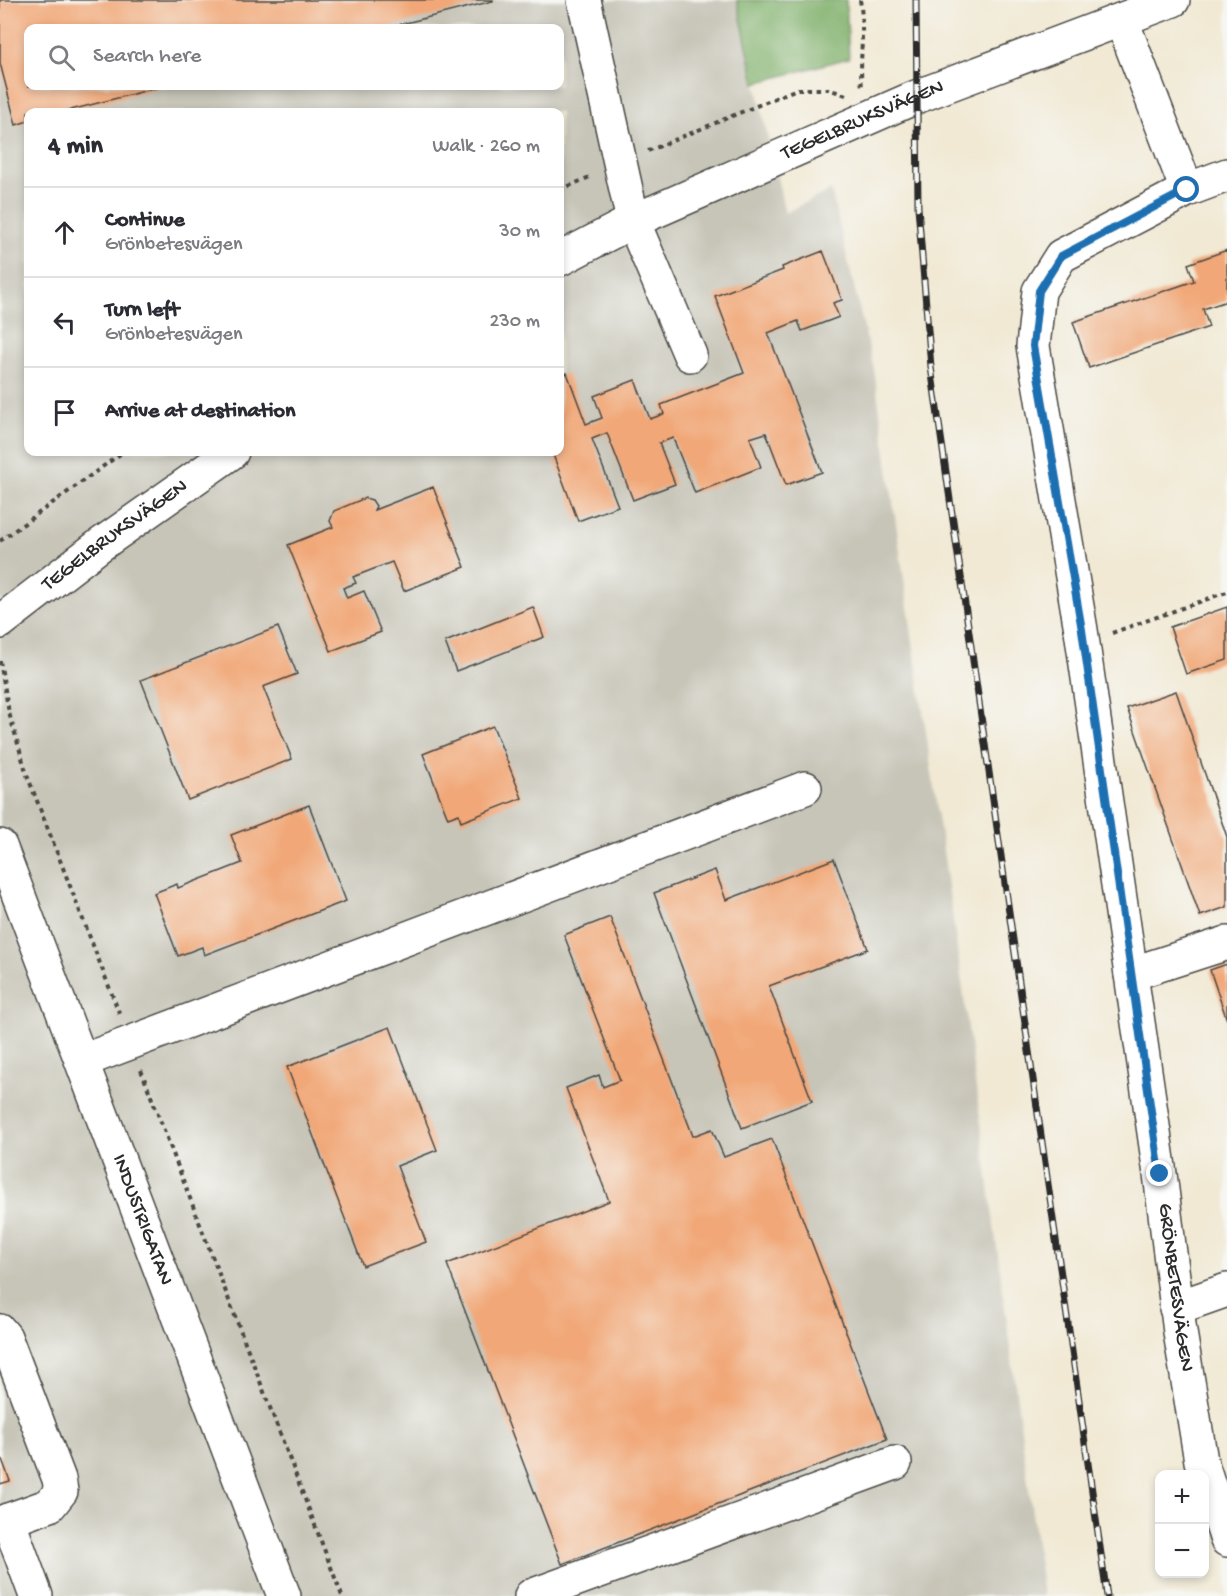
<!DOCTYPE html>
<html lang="en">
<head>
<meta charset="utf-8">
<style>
  :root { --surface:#fff; --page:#f2f2f3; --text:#2b2b33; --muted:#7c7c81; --line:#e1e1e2 }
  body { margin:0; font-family:"Gochi Hand",sans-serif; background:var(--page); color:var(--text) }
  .controls { position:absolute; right:18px; bottom:18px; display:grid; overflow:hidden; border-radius:12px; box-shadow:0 3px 9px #0003 }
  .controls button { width:54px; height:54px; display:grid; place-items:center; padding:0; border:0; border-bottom:2px solid var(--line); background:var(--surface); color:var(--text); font:30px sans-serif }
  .stop { position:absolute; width:18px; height:18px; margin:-14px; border:4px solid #1f6fb2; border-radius:50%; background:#fff }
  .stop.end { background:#1f6fb2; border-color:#fff; box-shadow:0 2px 6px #0008 }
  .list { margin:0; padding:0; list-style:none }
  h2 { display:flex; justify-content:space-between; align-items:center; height:78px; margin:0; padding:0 24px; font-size:26px }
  h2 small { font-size:20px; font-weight:400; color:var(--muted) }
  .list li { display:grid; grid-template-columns:39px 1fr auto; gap:18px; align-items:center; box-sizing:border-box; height:90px; padding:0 24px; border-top:2px solid var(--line) }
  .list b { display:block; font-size:22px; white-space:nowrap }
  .list p { margin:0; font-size:20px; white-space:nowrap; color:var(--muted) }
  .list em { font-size:20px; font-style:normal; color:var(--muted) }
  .icon { flex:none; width:33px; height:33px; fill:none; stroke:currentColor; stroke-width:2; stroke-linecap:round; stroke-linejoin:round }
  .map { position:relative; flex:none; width:1227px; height:1596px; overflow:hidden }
  .search { position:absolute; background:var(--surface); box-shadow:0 3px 9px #0003; left:24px; top:24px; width:540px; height:66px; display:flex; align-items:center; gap:15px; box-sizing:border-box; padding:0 21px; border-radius:12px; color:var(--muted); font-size:22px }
  .panel { position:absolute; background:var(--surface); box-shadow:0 3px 9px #0003; left:24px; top:108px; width:540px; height:348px; border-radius:12px }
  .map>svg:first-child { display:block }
</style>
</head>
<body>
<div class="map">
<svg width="1227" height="1596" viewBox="0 0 1227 1596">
  <rect width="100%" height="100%" fill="#f6f6f2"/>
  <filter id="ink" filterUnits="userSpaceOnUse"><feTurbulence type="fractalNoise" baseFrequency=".0167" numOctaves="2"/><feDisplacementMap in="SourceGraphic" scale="12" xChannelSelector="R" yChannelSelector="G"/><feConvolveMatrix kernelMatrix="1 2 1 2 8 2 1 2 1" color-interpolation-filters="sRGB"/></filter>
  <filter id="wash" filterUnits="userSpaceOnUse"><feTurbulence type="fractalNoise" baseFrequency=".008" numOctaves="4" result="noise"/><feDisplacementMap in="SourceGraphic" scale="24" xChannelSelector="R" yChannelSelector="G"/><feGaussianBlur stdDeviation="1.35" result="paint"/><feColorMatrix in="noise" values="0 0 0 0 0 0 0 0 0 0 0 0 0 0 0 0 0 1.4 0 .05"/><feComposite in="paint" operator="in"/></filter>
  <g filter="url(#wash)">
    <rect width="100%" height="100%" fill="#f1e9d4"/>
    <path fill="#c7c5b8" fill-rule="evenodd" d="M0,0H737L785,213L831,190L874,370L963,990L1043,1596H0ZM28,28H560V86H28ZM28,112H560V452H28Z"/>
    <path fill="#7fb06b" stroke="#556e4b" stroke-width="1.5" d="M737,0H846L849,58L755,83Z"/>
    <g id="blocks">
      <g fill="#f1a777">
        <path d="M0,0H493V1L386,28H28V86H164L63,112H28V121L16,125L0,63Z"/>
        <path d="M1227,250V301L1203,309L1209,327L1089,368L1073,322L1194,281L1188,264Z"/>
        <path d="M823,251L842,300L833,303L839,317L802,331L798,321L768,333L822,472L786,485L766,433L750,438L761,467L695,493L673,438L659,443L675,484L633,500L607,433L592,439L618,506L578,521L552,452L545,455L544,452H560V376L567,373L586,424L602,418L594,396L635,380L650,419L664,414L661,405L744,373L715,296L783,270L782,267Z"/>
        <path d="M433,487L465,567L404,591L392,562L353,577L356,583L343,588L347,598L364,591L381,632L331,651L288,545L333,527L330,521L334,511L365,498L372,500L376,506L374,510Z"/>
        <path d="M533,607L544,637L456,671L445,642Z"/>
        <path d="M1227,607V660L1186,674L1170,627Z"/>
        <path d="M278,627L297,674L263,687L292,759L188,800L141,680Z"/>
        <path d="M1176,691L1227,837V907L1200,916L1127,708Z"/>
        <path d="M493,726L522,798L461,822L459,814L448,818L423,754Z"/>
        <path d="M309,805L346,901L204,955L202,947L178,956L154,893L177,884L178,888L242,863L231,835Z"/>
        <path d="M834,859L868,949L769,986L812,1101L742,1128L654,893L715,870L726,900Z"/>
        <path d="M610,917L693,1136L712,1129L724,1157L772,1139L887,1439L562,1564L447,1264L609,1201L566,1088L599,1075L603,1087L620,1080L564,935Z"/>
        <path d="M1227,964V1020L1210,970Z"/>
        <path d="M390,1027L437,1150L397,1166L426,1242L363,1266L287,1067Z"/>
        <path d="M0,1454L10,1481L0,1484Z"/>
      </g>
    </g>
  </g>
  <g filter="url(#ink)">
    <use href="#blocks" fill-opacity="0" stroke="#494844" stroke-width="1.5"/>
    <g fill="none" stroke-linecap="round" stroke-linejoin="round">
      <g stroke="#494844" stroke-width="36">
        <g id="minor">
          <path d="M584,0L633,221L690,355"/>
          <path d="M1122,21L1187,190"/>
          <path id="s1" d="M1227,175L1187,190L1061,256L1039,291L1033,346L1081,630L1160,1174L1180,1332L1201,1461L1227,1540"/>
          <path id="s2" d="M560,259L633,221L916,97L1173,0"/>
          <path id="s3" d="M0,622L100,545L232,452"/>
          <path id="s4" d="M0,846L284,1596"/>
          <path d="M1131,974L1227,943"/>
          <path d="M82,1061L805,788"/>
          <path d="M1176,1308L1227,1290"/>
          <path d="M0,1331L5,1337L59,1479L61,1491L50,1505L0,1523"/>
          <path d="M8,1520L36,1596"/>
          <path d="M531,1596L895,1463"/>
        </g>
      </g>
      <g stroke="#494844" stroke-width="4" stroke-dasharray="4.5 4.5" stroke-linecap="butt">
        <path d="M860,0C865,29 859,59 862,88"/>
        <path d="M648,151L797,89H828L846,95"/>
        <path d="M560,190L592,176"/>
        <path d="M0,541L123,452"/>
        <path d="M1112,633L1227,592"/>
        <path d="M0,661L9,713L27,775L120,1015"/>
        <path d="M141,1070L342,1596"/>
      </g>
      <use href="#minor" stroke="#fff" stroke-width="33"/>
      <g stroke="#2b2b2b" stroke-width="7">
        <path id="rail" d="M916,0L918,207L931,367L1107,1596"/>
      </g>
      <use href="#rail" stroke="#f6f6f2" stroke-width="4.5" stroke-dasharray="14" stroke-linecap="butt"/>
    </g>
  </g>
  <g fill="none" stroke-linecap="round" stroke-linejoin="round" filter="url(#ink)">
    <path stroke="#1f6fb2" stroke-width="8" d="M1160,1174L1082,630L1033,346L1039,291L1061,256L1187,190"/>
  </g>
  <g text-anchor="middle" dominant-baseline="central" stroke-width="4.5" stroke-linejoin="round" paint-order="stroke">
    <g font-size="21" fill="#2b2b2b" stroke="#f6f6f2">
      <text stroke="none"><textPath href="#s2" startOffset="333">TEGELBRUKSVÄGEN</textPath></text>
      <text stroke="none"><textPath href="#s3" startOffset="144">TEGELBRUKSVÄGEN</textPath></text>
      <text stroke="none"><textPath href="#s4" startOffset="400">INDUSTRIGATAN</textPath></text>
      <text stroke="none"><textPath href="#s1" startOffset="1234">GRÖNBETESVÄGEN</textPath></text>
    </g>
  </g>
</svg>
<div class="controls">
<button>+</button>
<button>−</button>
</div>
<div class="stop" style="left:1187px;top:190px"></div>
<div class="stop end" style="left:1160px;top:1174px"></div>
<div class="search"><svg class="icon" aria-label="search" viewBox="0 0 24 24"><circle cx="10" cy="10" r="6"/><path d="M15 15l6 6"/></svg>Search here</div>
<section class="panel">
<h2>4 min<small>Walk · 260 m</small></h2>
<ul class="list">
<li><svg class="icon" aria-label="ahead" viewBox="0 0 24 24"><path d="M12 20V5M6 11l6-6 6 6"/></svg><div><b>Continue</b><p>Grönbetesvägen</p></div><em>30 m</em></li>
<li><svg class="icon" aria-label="left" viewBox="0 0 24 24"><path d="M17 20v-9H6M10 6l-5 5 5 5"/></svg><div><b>Turn left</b><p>Grönbetesvägen</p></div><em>230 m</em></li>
<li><svg class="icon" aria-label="arrive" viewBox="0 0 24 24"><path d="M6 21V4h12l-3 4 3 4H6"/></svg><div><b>Arrive at destination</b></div></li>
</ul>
</section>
</div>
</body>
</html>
